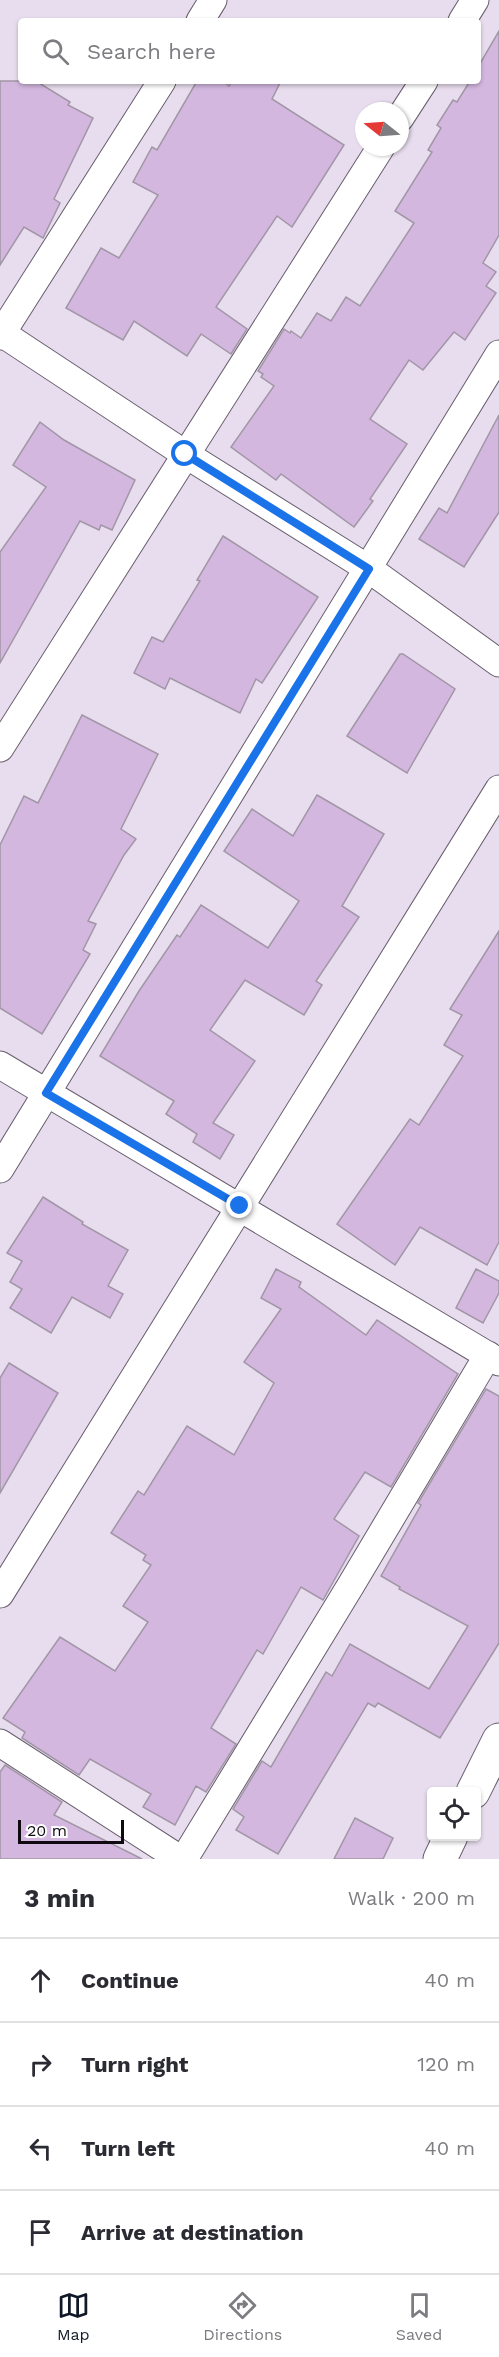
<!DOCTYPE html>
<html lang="en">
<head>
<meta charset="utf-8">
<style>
  :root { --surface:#fff; --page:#f2f2f3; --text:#2b2b33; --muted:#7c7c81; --line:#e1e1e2; --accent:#111827 }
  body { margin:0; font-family:"Work Sans",sans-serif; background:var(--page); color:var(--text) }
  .controls { position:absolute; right:18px; bottom:18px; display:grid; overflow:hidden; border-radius:6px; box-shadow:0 2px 4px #0004 }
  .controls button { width:54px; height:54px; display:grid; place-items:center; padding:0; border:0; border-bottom:2px solid var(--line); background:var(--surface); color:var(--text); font:30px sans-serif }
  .compass { position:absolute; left:355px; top:102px; width:54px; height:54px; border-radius:50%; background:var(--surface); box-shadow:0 2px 4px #0004; rotate:287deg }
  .scale { position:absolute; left:18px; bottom:15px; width:106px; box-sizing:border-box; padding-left:6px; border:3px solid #0e0a10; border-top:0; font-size:16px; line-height:21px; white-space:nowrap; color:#0e0a10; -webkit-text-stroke:4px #fff; paint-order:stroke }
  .stop { position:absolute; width:18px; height:18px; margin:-14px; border:4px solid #1a73e8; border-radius:50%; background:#fff }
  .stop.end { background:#1a73e8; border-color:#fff; box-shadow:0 2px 6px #0008 }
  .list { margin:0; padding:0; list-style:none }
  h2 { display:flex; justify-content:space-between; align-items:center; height:78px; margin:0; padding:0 24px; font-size:26px }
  h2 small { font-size:20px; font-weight:400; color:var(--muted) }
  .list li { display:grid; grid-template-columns:39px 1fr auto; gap:18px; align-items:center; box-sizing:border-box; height:84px; padding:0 24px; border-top:2px solid var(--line) }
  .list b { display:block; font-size:22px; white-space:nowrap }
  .list em { font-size:20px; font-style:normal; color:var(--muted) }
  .icon { flex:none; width:33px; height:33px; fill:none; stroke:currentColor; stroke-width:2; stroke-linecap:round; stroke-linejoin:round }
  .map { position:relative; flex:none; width:499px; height:1859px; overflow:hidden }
  .search { position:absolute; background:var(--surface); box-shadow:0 2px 4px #0004; left:18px; right:18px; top:18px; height:66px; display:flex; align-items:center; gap:15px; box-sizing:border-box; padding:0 21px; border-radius:6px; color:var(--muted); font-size:22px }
  .sheet { height:414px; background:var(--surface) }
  nav { display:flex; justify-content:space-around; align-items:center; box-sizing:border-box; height:84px; border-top:2px solid var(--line); background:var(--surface); font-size:16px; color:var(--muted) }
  nav a { display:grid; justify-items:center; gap:3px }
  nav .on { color:var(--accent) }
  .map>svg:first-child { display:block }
</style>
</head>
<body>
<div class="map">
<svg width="499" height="1859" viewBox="0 0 499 1859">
  <rect width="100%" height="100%" fill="#e8ddee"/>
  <g fill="#d3b7df" stroke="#a196a6" stroke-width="1.5">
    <path d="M499,31V235L483,263L496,272L486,286L496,293L465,340L454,332L423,370L409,360L370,419L407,444L370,499L373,501L354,527L281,474L276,480L231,447L274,386L261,377L263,374L258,371L284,329L290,333L291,331L301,338L317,313L331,321L346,297L360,306L414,223L395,211L432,152L428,150L441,128L437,125L453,100L457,102L470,81H478V67Z"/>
    <path d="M0,81H36L70,102L68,105L93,118L54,199L60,203L43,238L24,227L0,265Z"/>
    <path d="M197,81H223L229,86L232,81H281L272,99L344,145L292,227L277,216L216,307L247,329L231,354L201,334L187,356L134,321L123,340L66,308L101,248L119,258L158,195L133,182L152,147L157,150Z"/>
    <path d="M499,415V512L464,567L419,539L439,508L447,513Z"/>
    <path d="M40,422L64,440L135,480L112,530L101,525L99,530L80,521L0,663V552L46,487L13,465Z"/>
    <path d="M223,536L318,597L262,683L256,679L240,713L170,678L165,689L134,673L152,637L163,642L200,581L197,580Z"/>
    <path d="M400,654H403L455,689L407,773L347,736Z"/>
    <path d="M82,715L158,754L121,829L136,839L124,855L88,921L96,924L83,950L90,954L42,1034L0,1008V845L24,796L38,803Z"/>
    <path d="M317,795L384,834L342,906L359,917L316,981L322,985L304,1015L245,980L210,1030L255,1061L213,1123L234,1135L220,1159L193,1142L197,1134L166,1114L174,1101L100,1056L139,991L177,935L180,937L201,905L268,948L299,901L224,851L252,809L293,836Z"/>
    <path d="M499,931V1242L487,1265L420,1227L395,1265L337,1224L410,1119L419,1125L463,1056L444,1045L462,1015L450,1009Z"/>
    <path d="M43,1197L83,1222L82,1224L128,1250L108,1286L123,1294L110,1318L72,1297L51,1333L10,1308L22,1289L10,1282L22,1261L7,1253Z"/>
    <path d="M276,1269L301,1282L299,1287L366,1335L377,1320L458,1374L391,1487L365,1472L334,1519L359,1536L323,1600L301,1587L263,1654L257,1650L211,1728L236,1744L206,1792L196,1786L175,1825L143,1807L151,1794L90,1759L79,1775L22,1738L25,1732L3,1718L60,1637L115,1671L148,1622L123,1606L151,1565L143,1560L146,1555L111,1533L138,1491L144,1495L187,1426L234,1455L274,1383L244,1362L281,1309L261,1298Z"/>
    <path d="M476,1269L499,1281V1293L483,1323L456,1308Z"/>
    <path d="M9,1363L58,1393L0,1493V1378Z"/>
    <path d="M486,1389L499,1396V1643L440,1738L378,1703L375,1707L368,1703L278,1854L236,1830L244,1817L233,1809L262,1761L271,1767L326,1672L332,1676L350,1644L429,1689L468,1626L399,1589L400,1587L381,1576L421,1505L418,1503Z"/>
    <path d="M5,1765L62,1802L54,1815L142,1859H0V1772Z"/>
    <path d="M355,1818L393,1838L383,1859H334Z"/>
  </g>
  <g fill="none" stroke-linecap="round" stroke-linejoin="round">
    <g stroke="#685e6d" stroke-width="29">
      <g id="minor">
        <path d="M200,21L213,0"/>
        <path d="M462,21L475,0"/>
        <path d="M400,118L424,81"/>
        <path d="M0,332L185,454L369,569L499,663"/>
        <path d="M0,336L162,81"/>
        <path d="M0,748L381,147"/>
        <path d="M0,1065L499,1362"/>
        <path d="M0,1169L499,354"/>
        <path d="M0,1594L499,789"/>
        <path d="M0,1743L180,1859"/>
        <path d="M184,1859L351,1585L488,1355"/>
      </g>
    </g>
    <g stroke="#685e6d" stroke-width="35">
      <g id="trunk">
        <path d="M473,1792L499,1740"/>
        <path d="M440,1859L451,1836"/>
      </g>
    </g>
    <use href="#minor" stroke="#fff" stroke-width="27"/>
    <use href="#trunk" stroke="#fff" stroke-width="33"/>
  </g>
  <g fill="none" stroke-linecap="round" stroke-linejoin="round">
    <path stroke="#1a73e8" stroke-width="8" d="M185,454L369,569L46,1093L240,1206"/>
  </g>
</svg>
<div class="controls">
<button><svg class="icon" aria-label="locate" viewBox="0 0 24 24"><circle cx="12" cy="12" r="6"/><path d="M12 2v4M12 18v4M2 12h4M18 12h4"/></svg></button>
</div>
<svg class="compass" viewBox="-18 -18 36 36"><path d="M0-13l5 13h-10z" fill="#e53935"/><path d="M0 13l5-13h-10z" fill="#7c7c81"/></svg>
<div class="scale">20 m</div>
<div class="stop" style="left:185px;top:454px"></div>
<div class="stop end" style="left:240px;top:1206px"></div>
<div class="search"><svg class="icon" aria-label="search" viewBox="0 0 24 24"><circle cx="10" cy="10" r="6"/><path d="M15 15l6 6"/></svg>Search here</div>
</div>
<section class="sheet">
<h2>3 min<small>Walk · 200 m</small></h2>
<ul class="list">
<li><svg class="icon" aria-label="ahead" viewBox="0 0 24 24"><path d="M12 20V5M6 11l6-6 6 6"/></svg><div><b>Continue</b></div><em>40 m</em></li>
<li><svg class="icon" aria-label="right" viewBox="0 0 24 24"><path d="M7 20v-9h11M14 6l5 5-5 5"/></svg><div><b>Turn right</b></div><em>120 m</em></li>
<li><svg class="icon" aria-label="left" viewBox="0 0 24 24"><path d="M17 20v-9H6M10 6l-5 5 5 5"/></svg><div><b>Turn left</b></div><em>40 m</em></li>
<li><svg class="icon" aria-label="arrive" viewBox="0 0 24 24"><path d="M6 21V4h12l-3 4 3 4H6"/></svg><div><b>Arrive at destination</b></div></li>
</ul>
</section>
<nav>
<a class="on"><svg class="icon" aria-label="map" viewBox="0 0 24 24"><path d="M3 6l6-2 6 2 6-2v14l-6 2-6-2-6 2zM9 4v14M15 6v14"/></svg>Map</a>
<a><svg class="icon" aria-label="directions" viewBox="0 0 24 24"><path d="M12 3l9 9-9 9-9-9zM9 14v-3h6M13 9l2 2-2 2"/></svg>Directions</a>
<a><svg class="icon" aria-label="saved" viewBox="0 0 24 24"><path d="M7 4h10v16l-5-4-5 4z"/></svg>Saved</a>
</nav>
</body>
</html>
